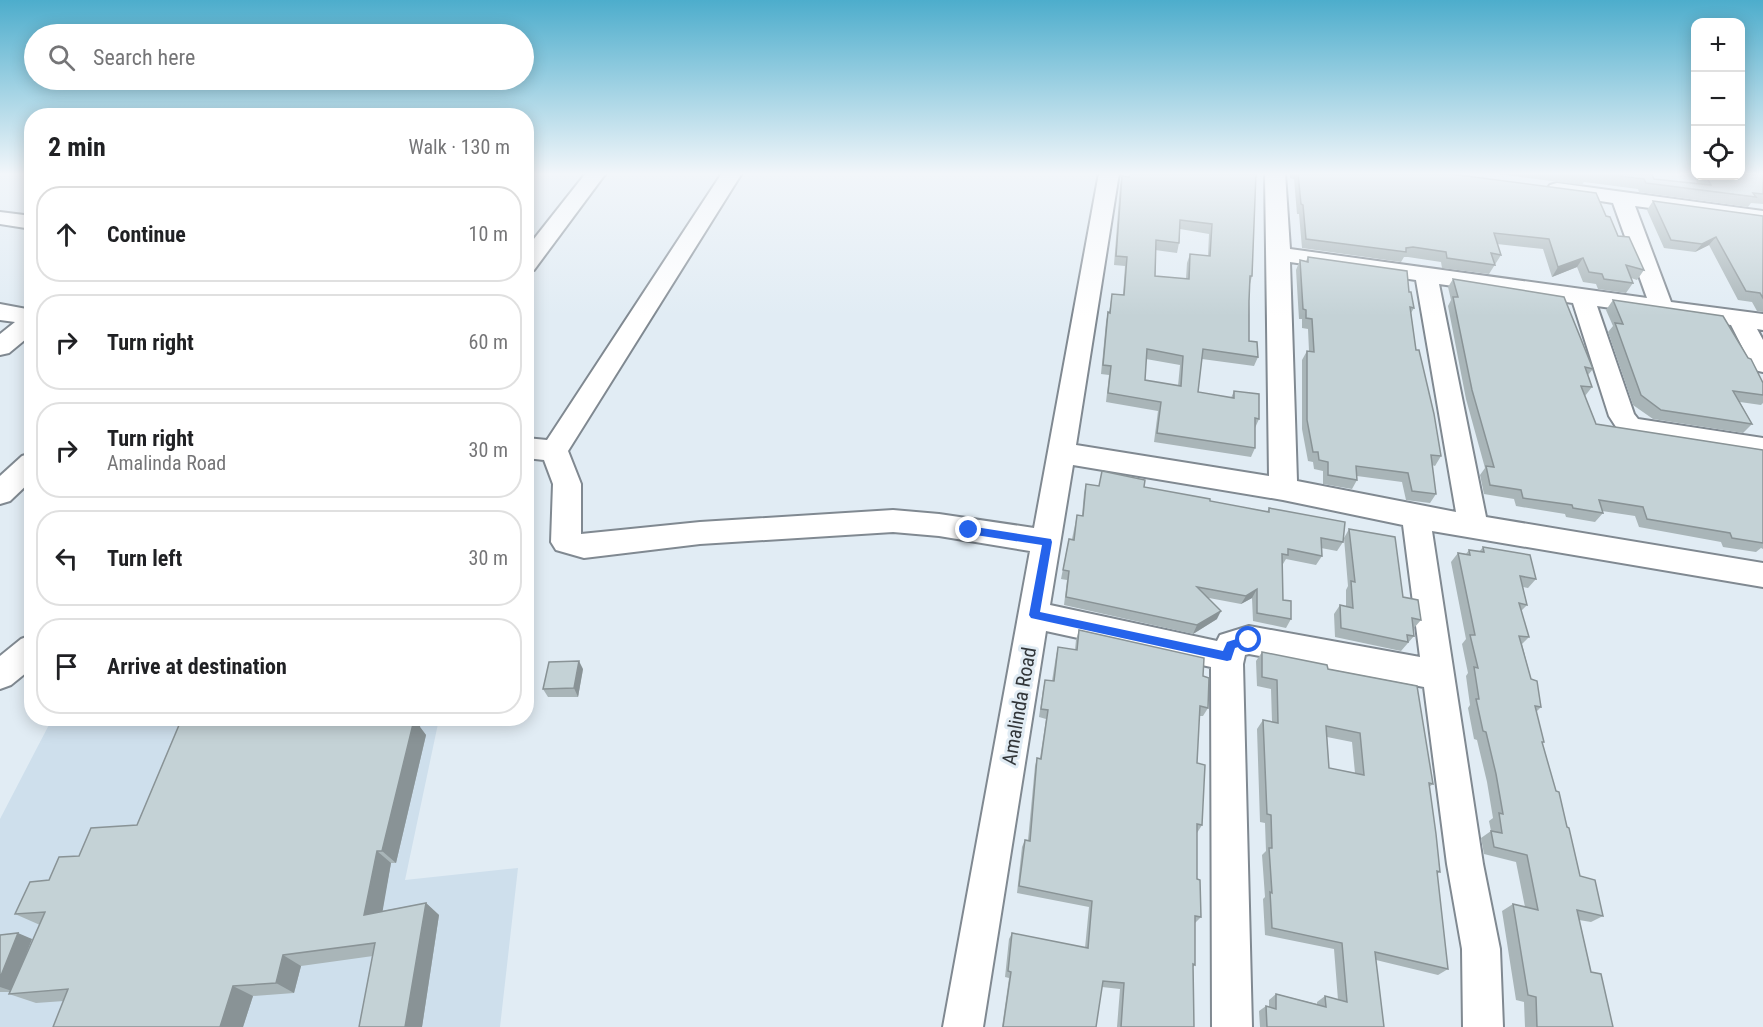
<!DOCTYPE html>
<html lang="en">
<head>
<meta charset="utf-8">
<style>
  :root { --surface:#fff; --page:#f6f6f6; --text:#202124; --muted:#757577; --line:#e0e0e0 }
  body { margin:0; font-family:"Roboto Condensed",sans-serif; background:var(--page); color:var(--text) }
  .controls { position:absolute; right:18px; top:18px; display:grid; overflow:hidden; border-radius:12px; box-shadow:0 3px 15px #0003 }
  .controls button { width:54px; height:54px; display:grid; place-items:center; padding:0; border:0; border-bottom:2px solid var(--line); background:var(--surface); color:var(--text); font:30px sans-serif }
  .stop { position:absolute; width:18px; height:18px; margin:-14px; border:4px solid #2563eb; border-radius:50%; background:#fff }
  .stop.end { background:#2563eb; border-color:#fff; box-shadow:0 2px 6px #0008 }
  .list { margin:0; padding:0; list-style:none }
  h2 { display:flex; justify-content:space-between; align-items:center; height:78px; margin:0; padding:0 24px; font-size:26px }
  h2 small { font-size:20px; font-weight:400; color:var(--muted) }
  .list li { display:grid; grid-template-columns:39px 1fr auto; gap:18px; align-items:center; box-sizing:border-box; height:96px; margin:0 12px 12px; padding:0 12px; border:2px solid var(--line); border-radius:24px }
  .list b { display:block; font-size:22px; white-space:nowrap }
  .list p { margin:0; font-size:20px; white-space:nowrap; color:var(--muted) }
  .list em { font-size:20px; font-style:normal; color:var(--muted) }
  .icon { flex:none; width:33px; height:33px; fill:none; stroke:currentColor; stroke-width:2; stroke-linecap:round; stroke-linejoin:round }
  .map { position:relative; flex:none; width:1763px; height:1027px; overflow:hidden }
  .search { position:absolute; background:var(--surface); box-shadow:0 3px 15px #0003; left:24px; top:24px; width:510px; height:66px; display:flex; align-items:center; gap:15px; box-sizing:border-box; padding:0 21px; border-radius:33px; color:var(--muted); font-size:22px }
  .panel { position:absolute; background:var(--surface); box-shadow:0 3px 15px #0003; left:24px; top:108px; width:510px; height:618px; border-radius:24px }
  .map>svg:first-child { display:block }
</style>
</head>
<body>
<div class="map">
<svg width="1763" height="1027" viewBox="0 0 1763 1027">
  <rect width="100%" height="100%" fill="#e1ecf4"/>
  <path fill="#cedfec" d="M52,719H439L405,880L518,868L500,1027H0V819Z"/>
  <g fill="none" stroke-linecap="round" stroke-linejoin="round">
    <g stroke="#808991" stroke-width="4">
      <g id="minor">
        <path d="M586,173H606L534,270L526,272V249Z"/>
        <path d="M722,173H742L568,451L581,484V534L700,522L893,510L939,514L1034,528L1099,173H1119L1076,445L1269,476L1265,173H1285L1290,249L1647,298L1613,203L1550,193L1547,189L1550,185L1557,183L1763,211V223L1635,206L1671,302L1763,314V330L1757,329L1763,340V372L1754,370L1731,325L1597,306L1634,414L1638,419L1763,438V458L1638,439L1620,433L1609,416L1573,303L1439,284L1486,517L1763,563V587L1432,531L1483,864L1500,949L1503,1027H1463L1462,949L1447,864L1424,687L1249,654L1245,655L1243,664L1252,1027H1212L1211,667L1046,631L983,1027H943L1030,551L939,536L893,532L700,544L584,558L556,550L551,542L553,484L544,460L526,458V438L547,440ZM1290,262L1416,280L1456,512L1297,481ZM1073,465L1283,500L1403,525L1420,657L1249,626L1220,635L1217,641L1050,605Z"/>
        <path d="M0,212L32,216V229L0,224Z"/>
        <path d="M0,304L32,310V334L9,353L0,355V334L15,322L0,320Z"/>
        <path d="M32,453V480L10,501L0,504V476L22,456Z"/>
        <path d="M32,635V668L11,685L0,689V656L21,639Z"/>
      </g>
    </g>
    <use href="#minor" fill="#fff" fill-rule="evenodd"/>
  </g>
  <g fill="#a9b5b8" fill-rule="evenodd">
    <path d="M1129,173H1256L1252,276L1250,284L1249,301V341L1258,357L1254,366L1202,359L1198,392L1231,398L1234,391L1259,419L1255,428V448L1251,457L1154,442L1158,411L1106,402L1109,375L1101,374L1106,322L1108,312L1109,313L1112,294L1123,295L1125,266L1114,265L1120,185L1122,176H1129ZM1180,229L1209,234L1208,256L1190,254L1187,263L1186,279L1155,276V250L1177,253L1179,243ZM1146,359L1180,365L1178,386L1145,380Z"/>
    <path d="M1290,173H1443L1606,216L1618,236L1644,270L1637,280L1631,278L1633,283L1626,293L1598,289L1596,284L1583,282L1577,267L1552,277L1543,249L1497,244L1501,255L1489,274L1442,268L1441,262L1408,257H1404L1401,262L1302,248L1299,214H1297L1294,179L1290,178Z"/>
    <path d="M1490,173H1651L1654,179L1698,184L1692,173H1695V176H1740L1763,173V204L1751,203L1748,207L1639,192L1638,189L1584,182L1582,185Z"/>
    <path d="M1653,201L1763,216V312L1757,311L1752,302L1738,300L1709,245L1695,252L1664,248L1647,210Z"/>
    <path d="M1308,257L1409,292L1414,308L1411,313L1416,350L1441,456L1435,466L1432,465L1436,494L1430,503L1406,500L1402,482L1357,476V480L1352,489L1323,484V471L1314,469L1313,462L1308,461L1302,429V360L1307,351H1309L1308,329L1302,328V319H1299L1296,270L1300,260L1306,261Z"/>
    <path d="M1453,279L1593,369L1588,375L1592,387L1585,396L1596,424L1763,450V549L1761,548L1756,552L1723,547L1721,542L1639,527L1635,516L1602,511L1603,513L1595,522L1566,517L1565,514L1516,506L1514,499L1484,494L1480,475L1485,468L1466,399L1448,306L1451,300L1448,287Z"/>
    <path d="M1613,300L1763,383V403L1761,405L1740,402L1752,424L1743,433L1653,419L1633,405L1608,332L1613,326L1606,310Z"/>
    <path d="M1086,484L1099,486L1144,487L1210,501L1267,512L1269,508L1343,542L1337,551L1321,548L1322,556L1316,565L1286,559L1283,564H1282L1283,600L1291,619L1286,628L1253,621L1252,598L1241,604L1209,598L1217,619L1193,634L1064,605L1067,580L1061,579L1067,548L1069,539H1072L1077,515H1082L1084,493Z"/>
    <path d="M1349,529L1421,620L1414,628H1413L1414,636L1401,651L1335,637L1334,614L1340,605L1346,607V590L1348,586L1344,538Z"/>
    <path d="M1483,547L1536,579L1528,588L1523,587L1527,605L1521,611L1529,637L1522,644L1531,679L1541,707L1536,712L1544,742L1542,743L1580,876L1603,916L1591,922L1579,920L1591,972L1613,1027H1525L1524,1002L1516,1000L1502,911L1513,904L1525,907L1516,862L1484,854L1481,838L1491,831L1489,821L1493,818L1487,782L1477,740L1474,739L1468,708L1470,705L1466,676L1468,673L1462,644L1466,639L1451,562L1458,553L1466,554L1469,550L1479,552Z"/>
    <path d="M1079,630L1203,676L1208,708L1203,716H1199L1197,763L1202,825L1197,833V879L1201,917L1195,923V965L1193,967L1194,1027H1117L1120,989L1102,987L1096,1027H1002L1009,978L1005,977L1009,939L1012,933L1085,948L1089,907L1017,893L1022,847L1025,840H1028L1035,766L1037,758H1040L1046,719L1039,717L1043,689L1045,680L1052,681L1056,656L1058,647L1075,650L1076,640Z"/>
    <path d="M1262,652L1328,669L1433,784L1429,787L1440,872L1437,874L1448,969L1438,975L1376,960L1384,1027H1260L1259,1011L1266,1006L1269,1007V1000L1276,994L1317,1004V1002L1325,996L1338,1000L1334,949L1265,935L1263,899L1265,897L1262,855L1266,851L1265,823L1260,822L1257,729L1263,720L1272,722L1271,689L1257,686L1256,661ZM1327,737L1352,742L1355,773L1329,768Z"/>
    <path d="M583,669L578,697H548L543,689Z"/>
    <path d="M182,718H354L353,722L389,720V718H421L420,727L426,735L396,863H391L382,911L426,903L439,915L422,1027H359L373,956L301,966L294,993L253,996L243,1027H53L64,1001L36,1003L9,994L10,992H0V935L32,939L22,964L40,925L15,914L49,880L79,856L137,825Z"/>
  </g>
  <g fill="#899396">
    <path d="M1716,237L1709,245L1695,252L1702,244Z"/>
    <path d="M1583,258L1577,267L1552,277L1558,267Z"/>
    <path d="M1257,589L1252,598L1241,604L1246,596Z"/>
    <path d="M1221,611L1217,619L1193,634L1197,625Z"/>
    <path d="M579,661L583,669L578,697L574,688Z"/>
    <path d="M336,718H354L349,738L335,723Z"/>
    <path d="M406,718H421L420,727L426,735L396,863L382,851Z"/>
    <path d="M377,851L391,863L380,926L364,915Z"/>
    <path d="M426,903L439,915L422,1027H405Z"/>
    <path d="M18,933L32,939L12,991L0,987V978Z"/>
    <path d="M283,955L301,966L294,993L276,983Z"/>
    <path d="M233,986L253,996L243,1027H220Z"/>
  </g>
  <g fill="#c4d2d6" stroke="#899396" stroke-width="1.5" fill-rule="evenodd">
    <path d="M1130,173H1256L1252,276H1250L1249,301V341L1257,342L1258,357L1203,349L1198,392L1234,398V391L1259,394V419L1255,418V448L1157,433L1161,402L1108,393L1111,366L1103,365L1108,312L1110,313L1112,294L1124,295L1127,257L1116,256L1122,176L1129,177ZM1180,220L1212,224L1210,256L1190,254L1189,279L1155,276L1156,240L1179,243ZM1147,349L1183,356L1181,386L1145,380Z"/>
    <path d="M1298,173H1443L1596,193L1606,216L1610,217L1618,236L1629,237L1644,270L1626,265L1633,283L1604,279L1602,274L1589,272L1583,258L1558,267L1549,239L1494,233L1501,255L1491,253L1495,265L1447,258L1446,252L1413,247L1406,248V252L1306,239L1303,205L1301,204Z"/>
    <path d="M1566,173H1587L1588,175Z"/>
    <path d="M1593,173H1651L1654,179L1711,185L1706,176H1740V173H1763V194L1753,193L1756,197L1646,183L1644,179Z"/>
    <path d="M1653,201L1763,216V298L1760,293L1746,291L1716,237L1702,244L1671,240Z"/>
    <path d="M1308,257L1407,271L1409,292H1411L1414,308L1410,307L1416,350H1419L1434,414L1441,456L1431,455L1436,494L1412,491L1408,473L1356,466L1357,480L1328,475V462L1319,460L1318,452H1313L1307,420V351L1314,352L1312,319L1306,318V310L1303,309L1300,260L1308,262Z"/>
    <path d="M1453,279L1564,297L1593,369L1585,367L1592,387L1581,386L1596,424L1763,450V543L1732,538L1730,533L1647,519L1643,507L1599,500L1603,513L1573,508L1572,505L1523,498L1521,490L1490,485L1486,466L1494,467L1472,390L1453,297H1458Z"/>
    <path d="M1613,300L1723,316L1748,358L1751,359L1763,383V395L1733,391L1752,424L1661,410L1641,395L1615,323L1623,324Z"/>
    <path d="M1102,471L1145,480L1144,487L1210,499V501L1269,512V508L1345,522L1343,542L1321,538L1322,556L1288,549V555L1282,554L1283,600L1291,601V619L1257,613V589L1246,596L1197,587L1221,611L1197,625L1066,597L1069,571L1063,570L1069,539L1074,540L1077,515L1083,516L1086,484L1099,486Z"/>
    <path d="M1349,529L1395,537L1403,597L1418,600L1421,620L1412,618L1414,636L1407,635L1408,642L1341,628L1340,605L1353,608L1351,581L1355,582Z"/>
    <path d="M1483,547L1530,555L1536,579L1520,576L1527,605L1519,603L1529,637L1519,636L1531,679L1537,681L1541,707L1535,706L1544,742H1542L1556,791L1559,792L1567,827L1569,828L1580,876L1595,880L1603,916L1577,910L1591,972L1601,974L1613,1027H1537L1536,997L1528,995L1513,904L1538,910L1527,855L1494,847L1491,831L1502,833L1499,813L1503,814L1496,774L1486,732L1483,731L1476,699H1479L1474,667L1478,668L1470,635H1475L1458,553L1470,555L1469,550L1484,552Z"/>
    <path d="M1079,630L1204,658L1203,676L1209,678L1208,708L1200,706L1197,763L1205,765L1202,825L1197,824V879L1200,880L1201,917L1195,916V965L1193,964L1194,1027H1121L1124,983L1103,981L1096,1027H1003L1011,972L1008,971L1012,933L1088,948L1092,901L1019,886L1025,840L1030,841L1037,758L1041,759L1048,710L1041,709L1045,680L1054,681L1058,647L1077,650Z"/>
    <path d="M1262,652L1327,665L1328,669L1417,686L1433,784L1429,783L1436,834L1440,872L1437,871L1448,969L1375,952L1384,1027H1267L1266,1006L1276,1009V994L1326,1007L1325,996L1347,1002L1342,943L1272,928L1270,892L1272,893L1269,848H1272L1271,815L1267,814L1263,720L1278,723L1277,680L1262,677ZM1326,726L1360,733L1364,775L1329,768Z"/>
    <path d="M579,661L574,688L543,689L549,662Z"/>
    <path d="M182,718H336L335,723L389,720V718H406V721L414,720L382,851H377L364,915L426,903L405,1027H359L375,943L283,955L276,983L233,986L220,1027H53L68,989L9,994L45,912L15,914L30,882L49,880L59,857L79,856L91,828L137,825Z"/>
    <path d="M18,933L0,978V935Z"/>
  </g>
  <linearGradient id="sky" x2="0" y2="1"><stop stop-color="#4dadcc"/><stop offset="0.55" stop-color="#f2f6fa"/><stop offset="1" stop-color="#f2f6fa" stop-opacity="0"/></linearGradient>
  <rect width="1763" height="316" fill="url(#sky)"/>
  <path fill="#2563eb" d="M969,526L1051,539L1052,542L1040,612L1223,651L1227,642L1249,635L1254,640L1253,643L1235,648L1231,660L1227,661L1031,618L1029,615L1042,545L969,534L964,530Z"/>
  <g text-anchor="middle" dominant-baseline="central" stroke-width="6" stroke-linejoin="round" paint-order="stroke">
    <g font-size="20" fill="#323639" stroke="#e1ecf4">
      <text transform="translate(1019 706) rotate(-80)">Amalinda Road</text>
    </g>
  </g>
</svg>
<div class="controls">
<button>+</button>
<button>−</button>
<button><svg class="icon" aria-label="locate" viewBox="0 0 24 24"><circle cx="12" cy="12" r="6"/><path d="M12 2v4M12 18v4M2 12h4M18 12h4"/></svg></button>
</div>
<div class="stop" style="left:1249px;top:640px"></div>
<div class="stop end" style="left:969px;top:530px"></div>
<div class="search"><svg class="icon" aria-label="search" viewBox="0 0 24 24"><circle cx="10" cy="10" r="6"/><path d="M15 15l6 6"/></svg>Search here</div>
<section class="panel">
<h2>2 min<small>Walk · 130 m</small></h2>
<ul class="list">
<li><svg class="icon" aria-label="ahead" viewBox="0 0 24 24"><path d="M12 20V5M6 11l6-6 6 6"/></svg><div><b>Continue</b></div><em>10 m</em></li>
<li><svg class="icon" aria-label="right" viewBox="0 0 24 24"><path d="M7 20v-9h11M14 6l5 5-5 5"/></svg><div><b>Turn right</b></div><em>60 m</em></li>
<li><svg class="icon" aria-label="right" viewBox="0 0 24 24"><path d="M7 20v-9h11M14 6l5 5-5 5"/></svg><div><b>Turn right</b><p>Amalinda Road</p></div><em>30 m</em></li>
<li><svg class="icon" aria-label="left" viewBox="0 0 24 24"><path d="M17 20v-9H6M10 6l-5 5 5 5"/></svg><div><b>Turn left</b></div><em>30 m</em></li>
<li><svg class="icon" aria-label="arrive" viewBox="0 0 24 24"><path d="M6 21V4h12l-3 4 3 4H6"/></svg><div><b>Arrive at destination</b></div></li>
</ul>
</section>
</div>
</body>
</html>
